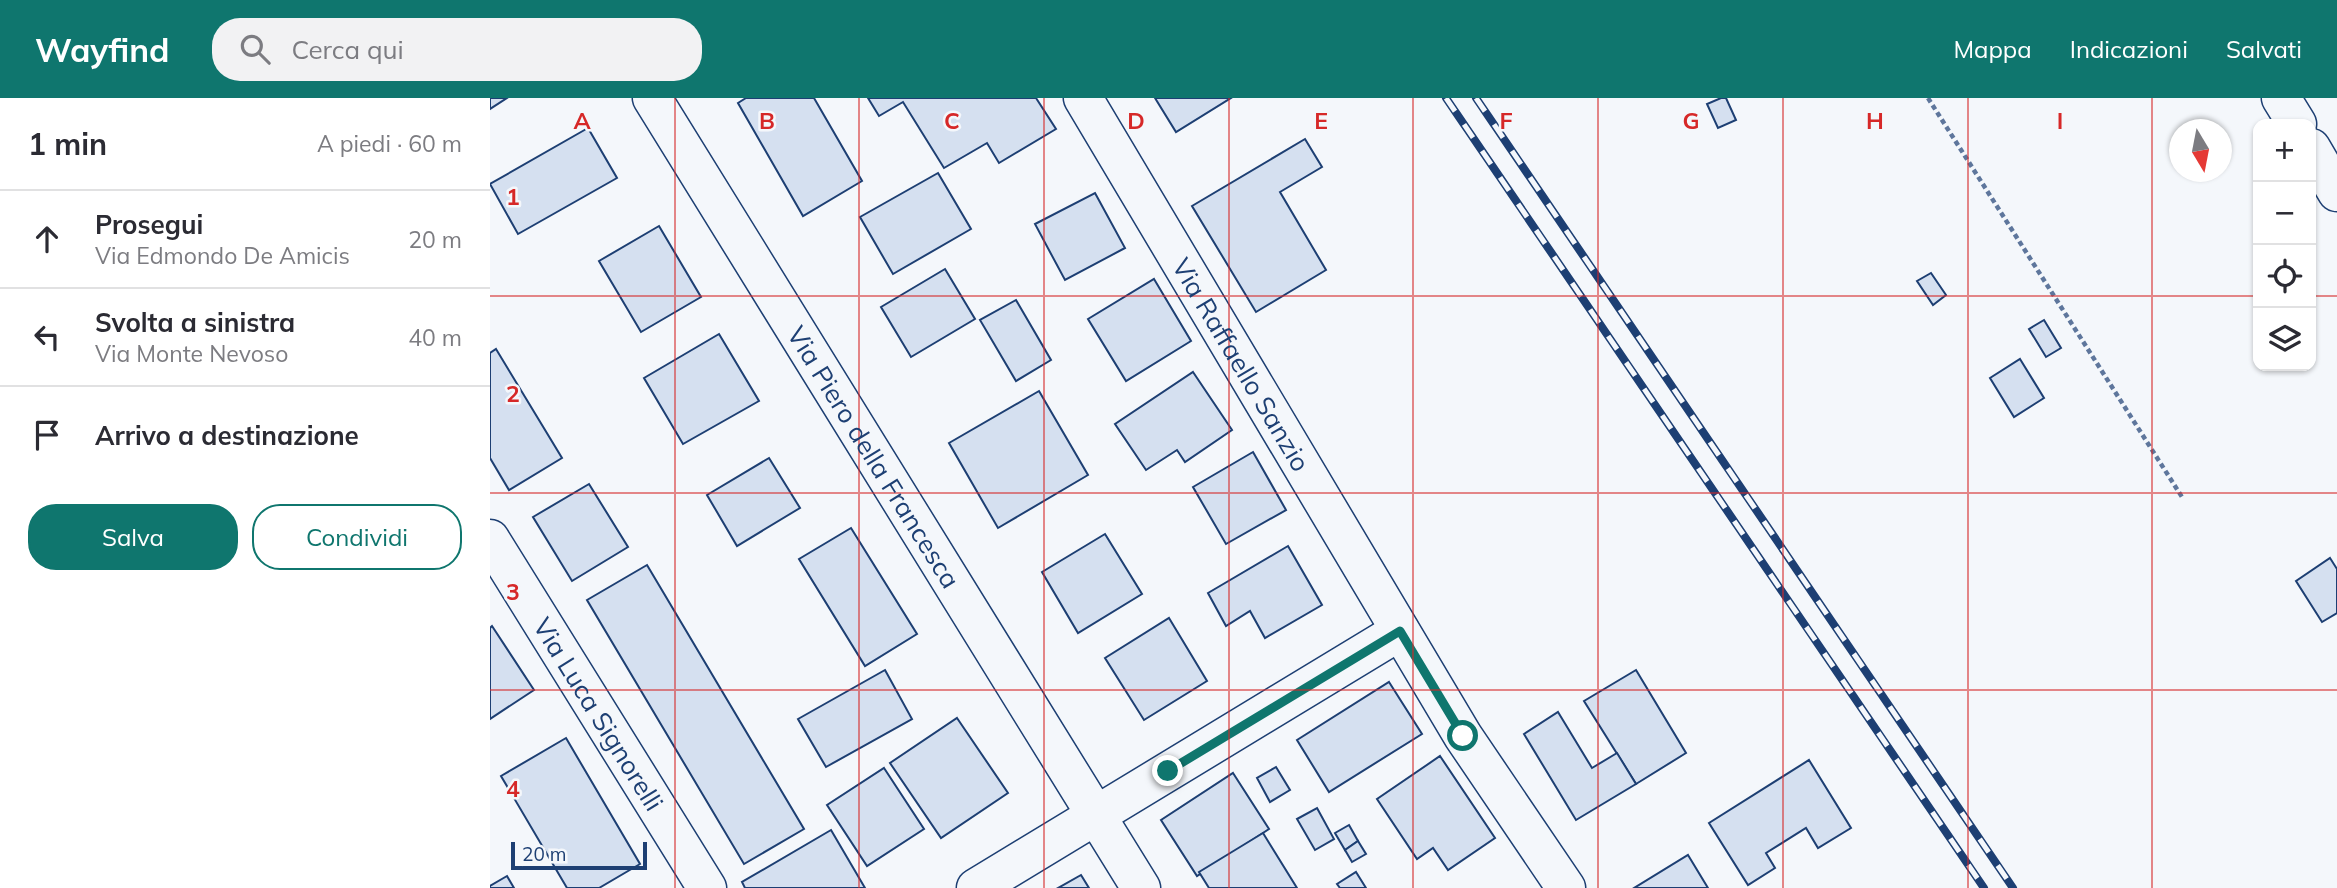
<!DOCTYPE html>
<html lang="it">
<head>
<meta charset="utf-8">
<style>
  :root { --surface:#fff; --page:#f2f2f3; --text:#2b2b33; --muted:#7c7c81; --line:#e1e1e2; --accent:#0f766e }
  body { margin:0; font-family:Mulish,sans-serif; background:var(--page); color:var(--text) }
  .controls { position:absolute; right:21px; top:21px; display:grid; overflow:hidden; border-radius:14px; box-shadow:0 2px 5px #0004 }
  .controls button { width:63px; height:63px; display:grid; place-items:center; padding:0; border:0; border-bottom:2px solid var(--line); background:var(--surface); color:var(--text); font:35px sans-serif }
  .compass { position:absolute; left:1679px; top:21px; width:63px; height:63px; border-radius:50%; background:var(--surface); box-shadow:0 2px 5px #0004; rotate:170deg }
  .scale { position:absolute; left:21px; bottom:18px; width:136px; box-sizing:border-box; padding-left:7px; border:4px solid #1d3f73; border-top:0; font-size:19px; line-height:24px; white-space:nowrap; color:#1d3f73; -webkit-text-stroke:5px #f4f7fb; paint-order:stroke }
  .stop { position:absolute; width:21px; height:21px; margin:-16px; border:5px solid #0f766e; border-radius:50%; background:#fff }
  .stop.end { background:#0f766e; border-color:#fff; box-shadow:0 2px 7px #0008 }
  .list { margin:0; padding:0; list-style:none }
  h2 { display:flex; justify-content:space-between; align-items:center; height:91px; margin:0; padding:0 28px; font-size:30px }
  h2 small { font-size:23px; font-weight:400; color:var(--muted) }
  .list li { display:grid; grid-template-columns:46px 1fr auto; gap:21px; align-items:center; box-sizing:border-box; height:98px; padding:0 28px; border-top:2px solid var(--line) }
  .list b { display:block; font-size:26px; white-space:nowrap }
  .list p { margin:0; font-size:23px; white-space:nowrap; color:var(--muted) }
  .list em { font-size:23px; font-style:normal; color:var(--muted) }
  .actions { display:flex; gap:14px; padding:21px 28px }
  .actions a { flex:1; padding:16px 0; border:2px solid var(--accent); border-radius:28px; text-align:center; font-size:24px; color:var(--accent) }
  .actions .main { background:var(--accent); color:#fff }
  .icon { flex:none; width:38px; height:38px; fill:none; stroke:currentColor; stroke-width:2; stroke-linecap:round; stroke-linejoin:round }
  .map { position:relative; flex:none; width:1847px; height:790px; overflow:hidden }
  header { display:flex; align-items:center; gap:42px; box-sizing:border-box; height:98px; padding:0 35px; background:var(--accent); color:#fff }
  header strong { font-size:33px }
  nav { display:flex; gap:38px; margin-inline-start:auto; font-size:24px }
  .search { width:490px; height:63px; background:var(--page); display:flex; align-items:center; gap:18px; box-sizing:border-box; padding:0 24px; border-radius:28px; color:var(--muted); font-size:26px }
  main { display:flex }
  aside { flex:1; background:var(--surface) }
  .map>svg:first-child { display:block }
</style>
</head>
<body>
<header>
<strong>Wayfind</strong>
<div class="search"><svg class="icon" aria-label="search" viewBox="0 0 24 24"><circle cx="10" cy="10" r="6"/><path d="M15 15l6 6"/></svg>Cerca qui</div>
<nav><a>Mappa</a><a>Indicazioni</a><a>Salvati</a></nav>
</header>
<main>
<aside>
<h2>1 min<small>A piedi · 60 m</small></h2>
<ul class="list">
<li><svg class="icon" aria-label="ahead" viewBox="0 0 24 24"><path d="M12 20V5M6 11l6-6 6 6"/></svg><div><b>Prosegui</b><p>Via Edmondo De Amicis</p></div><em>20 m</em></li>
<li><svg class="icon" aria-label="left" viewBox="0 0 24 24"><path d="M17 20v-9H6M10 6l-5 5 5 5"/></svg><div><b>Svolta a sinistra</b><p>Via Monte Nevoso</p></div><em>40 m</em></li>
<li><svg class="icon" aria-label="arrive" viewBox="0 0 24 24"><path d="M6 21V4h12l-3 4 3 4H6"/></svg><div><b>Arrivo a destinazione</b></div></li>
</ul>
<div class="actions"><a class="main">Salva</a><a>Condividi</a></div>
</aside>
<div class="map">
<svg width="1847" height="790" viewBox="0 0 1847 790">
  <rect width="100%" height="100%" fill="#f4f7fb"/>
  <g fill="#d5e0f0" stroke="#1d3f73" stroke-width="2">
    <path d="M0,0H17L0,11Z"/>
    <path d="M256,0H324L372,83L313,118L248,5Z"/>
    <path d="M378,0H546L566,31L509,65L497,45L454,70L413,4L389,18Z"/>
    <path d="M665,0H741L686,34Z"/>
    <path d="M1231,0H1236L1246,22L1228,30L1217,6Z"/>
    <path d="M98,30L127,80L28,136L0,86Z"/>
    <path d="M815,41L832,69L790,94L836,172L766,214L702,108Z"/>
    <path d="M448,75L481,131L403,176L370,119Z"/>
    <path d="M605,95L635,150L575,182L545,126Z"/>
    <path d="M169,128L211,199L151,234L109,163Z"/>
    <path d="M455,171L485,221L421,259L391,209Z"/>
    <path d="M1441,175L1456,197L1443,207L1427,183Z"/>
    <path d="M664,181L701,243L636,283L598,221Z"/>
    <path d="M526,202L561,262L526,283L490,222Z"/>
    <path d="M1554,222L1571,250L1556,259L1539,231Z"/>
    <path d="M229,236L269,303L193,346L154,280Z"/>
    <path d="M6,251L72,360L19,392L0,360V255Z"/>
    <path d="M1530,261L1554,300L1524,319L1500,280Z"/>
    <path d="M703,274L742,332L695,364L687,352L656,372L625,326Z"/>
    <path d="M549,293L598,377L508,430L459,345Z"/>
    <path d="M763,354L796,412L736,446L703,389Z"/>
    <path d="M279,360L310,410L247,448L217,397Z"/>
    <path d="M99,386L138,449L82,483L43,419Z"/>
    <path d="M361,430L427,536L375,568L309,461Z"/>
    <path d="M615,436L652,496L588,535L552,474Z"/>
    <path d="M798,448L832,507L775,540L760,513L736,528L718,495Z"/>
    <path d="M1840,460L1847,471V515L1832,524L1806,483Z"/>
    <path d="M157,467L314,731L254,766L97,502Z"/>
    <path d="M679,520L717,583L654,622L615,560Z"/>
    <path d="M2,528L44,592L0,621V530Z"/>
    <path d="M395,572L422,621L336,669L308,621Z"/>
    <path d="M1146,572L1196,655L1146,686L1094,603Z"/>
    <path d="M899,584L932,636L839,694L807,642Z"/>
    <path d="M1068,614L1102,670L1127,655L1146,686L1086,722L1034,636Z"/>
    <path d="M467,620L518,695L451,740L400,665Z"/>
    <path d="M76,640L150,766L109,790H77L11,678Z"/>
    <path d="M950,658L1005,740L958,772L943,750L927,761L887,701Z"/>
    <path d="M1319,662L1361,730L1328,750L1316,730L1276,755L1285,770L1258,787L1219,725Z"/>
    <path d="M786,669L800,692L780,704L767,680Z"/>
    <path d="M394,670L434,731L377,768L337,707Z"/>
    <path d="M743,675L779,731L707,778L671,722Z"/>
    <path d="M827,710L844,741L825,752L807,721Z"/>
    <path d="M859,727L868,743L855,752L845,735Z"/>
    <path d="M341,732L375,790H255L252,784Z"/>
    <path d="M773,735L807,790H719L709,774Z"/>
    <path d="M868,743L876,756L862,764L855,752Z"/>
    <path d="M1198,757L1218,790H1144Z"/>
    <path d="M866,774L876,790H850L847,786Z"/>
    <path d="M591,777L599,790H568Z"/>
    <path d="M17,778L24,790H0V788Z"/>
  </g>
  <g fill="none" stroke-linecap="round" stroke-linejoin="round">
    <g stroke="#1d3f73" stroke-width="41">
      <g id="street">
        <path id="s1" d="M162,0L651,790"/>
        <path id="s2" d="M593,0L973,638L1076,790"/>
        <path d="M1791,0L1807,26"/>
        <path d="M1821,50L1847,94"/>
        <path id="s3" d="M0,441L217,790"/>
        <path d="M486,790L910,533"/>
      </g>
    </g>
    <path stroke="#5e769c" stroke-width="4.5" stroke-dasharray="5 3.5" stroke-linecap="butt" d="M1438,0L1692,399"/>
    <use href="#street" stroke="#f4f7fb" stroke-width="38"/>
    <g stroke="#1d3f73" stroke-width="8">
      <g id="rail">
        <path d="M956,0L1494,790"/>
        <path d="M986,0L1523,790"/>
      </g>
    </g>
    <use href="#rail" stroke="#f4f7fb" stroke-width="5" stroke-dasharray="16" stroke-linecap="butt"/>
  </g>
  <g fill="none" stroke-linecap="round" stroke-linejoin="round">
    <path stroke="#0f766e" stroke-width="9" d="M678,673L910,533L973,638"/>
  </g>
  <path fill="none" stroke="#d62828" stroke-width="2" stroke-opacity="0.55" d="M185,0V790M369,0V790M554,0V790M739,0V790M923,0V790M1108,0V790M1293,0V790M1478,0V790M1662,0V790M0,198H1768M1821,198H1847M0,395H1847M0,592H1847"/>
  <g text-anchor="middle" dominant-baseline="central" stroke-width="5" stroke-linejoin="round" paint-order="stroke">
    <g font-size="26" fill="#1d3f73" stroke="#f4f7fb">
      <text stroke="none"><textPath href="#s2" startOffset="310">Via Raffaello Sanzio</textPath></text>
      <text stroke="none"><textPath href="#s1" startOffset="422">Via Piero della Francesca</textPath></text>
      <text stroke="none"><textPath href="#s3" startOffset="206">Via Luca Signorelli</textPath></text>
    </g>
  </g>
  <g font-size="23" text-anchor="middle" font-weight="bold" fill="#d62828" stroke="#f4f7fb" stroke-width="5" stroke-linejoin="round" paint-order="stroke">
    <text x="92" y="31">A</text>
    <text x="277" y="31">B</text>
    <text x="462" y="31">C</text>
    <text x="646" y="31">D</text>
    <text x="831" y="31">E</text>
    <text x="1016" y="31">F</text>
    <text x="1201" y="31">G</text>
    <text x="1385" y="31">H</text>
    <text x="1570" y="31">I</text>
    <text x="23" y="107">1</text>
    <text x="23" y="304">2</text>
    <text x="23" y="502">3</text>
    <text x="23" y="699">4</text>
  </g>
</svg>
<div class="controls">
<button>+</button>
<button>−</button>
<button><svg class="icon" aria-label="locate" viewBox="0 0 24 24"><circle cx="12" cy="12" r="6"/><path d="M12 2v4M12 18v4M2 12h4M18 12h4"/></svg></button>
<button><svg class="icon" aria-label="layers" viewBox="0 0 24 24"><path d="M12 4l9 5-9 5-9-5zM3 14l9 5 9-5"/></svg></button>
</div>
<svg class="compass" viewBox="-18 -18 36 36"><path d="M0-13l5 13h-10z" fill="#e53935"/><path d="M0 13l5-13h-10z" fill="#7c7c81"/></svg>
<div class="scale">20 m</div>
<div class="stop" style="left:973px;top:638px"></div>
<div class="stop end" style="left:678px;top:673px"></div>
</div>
</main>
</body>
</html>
